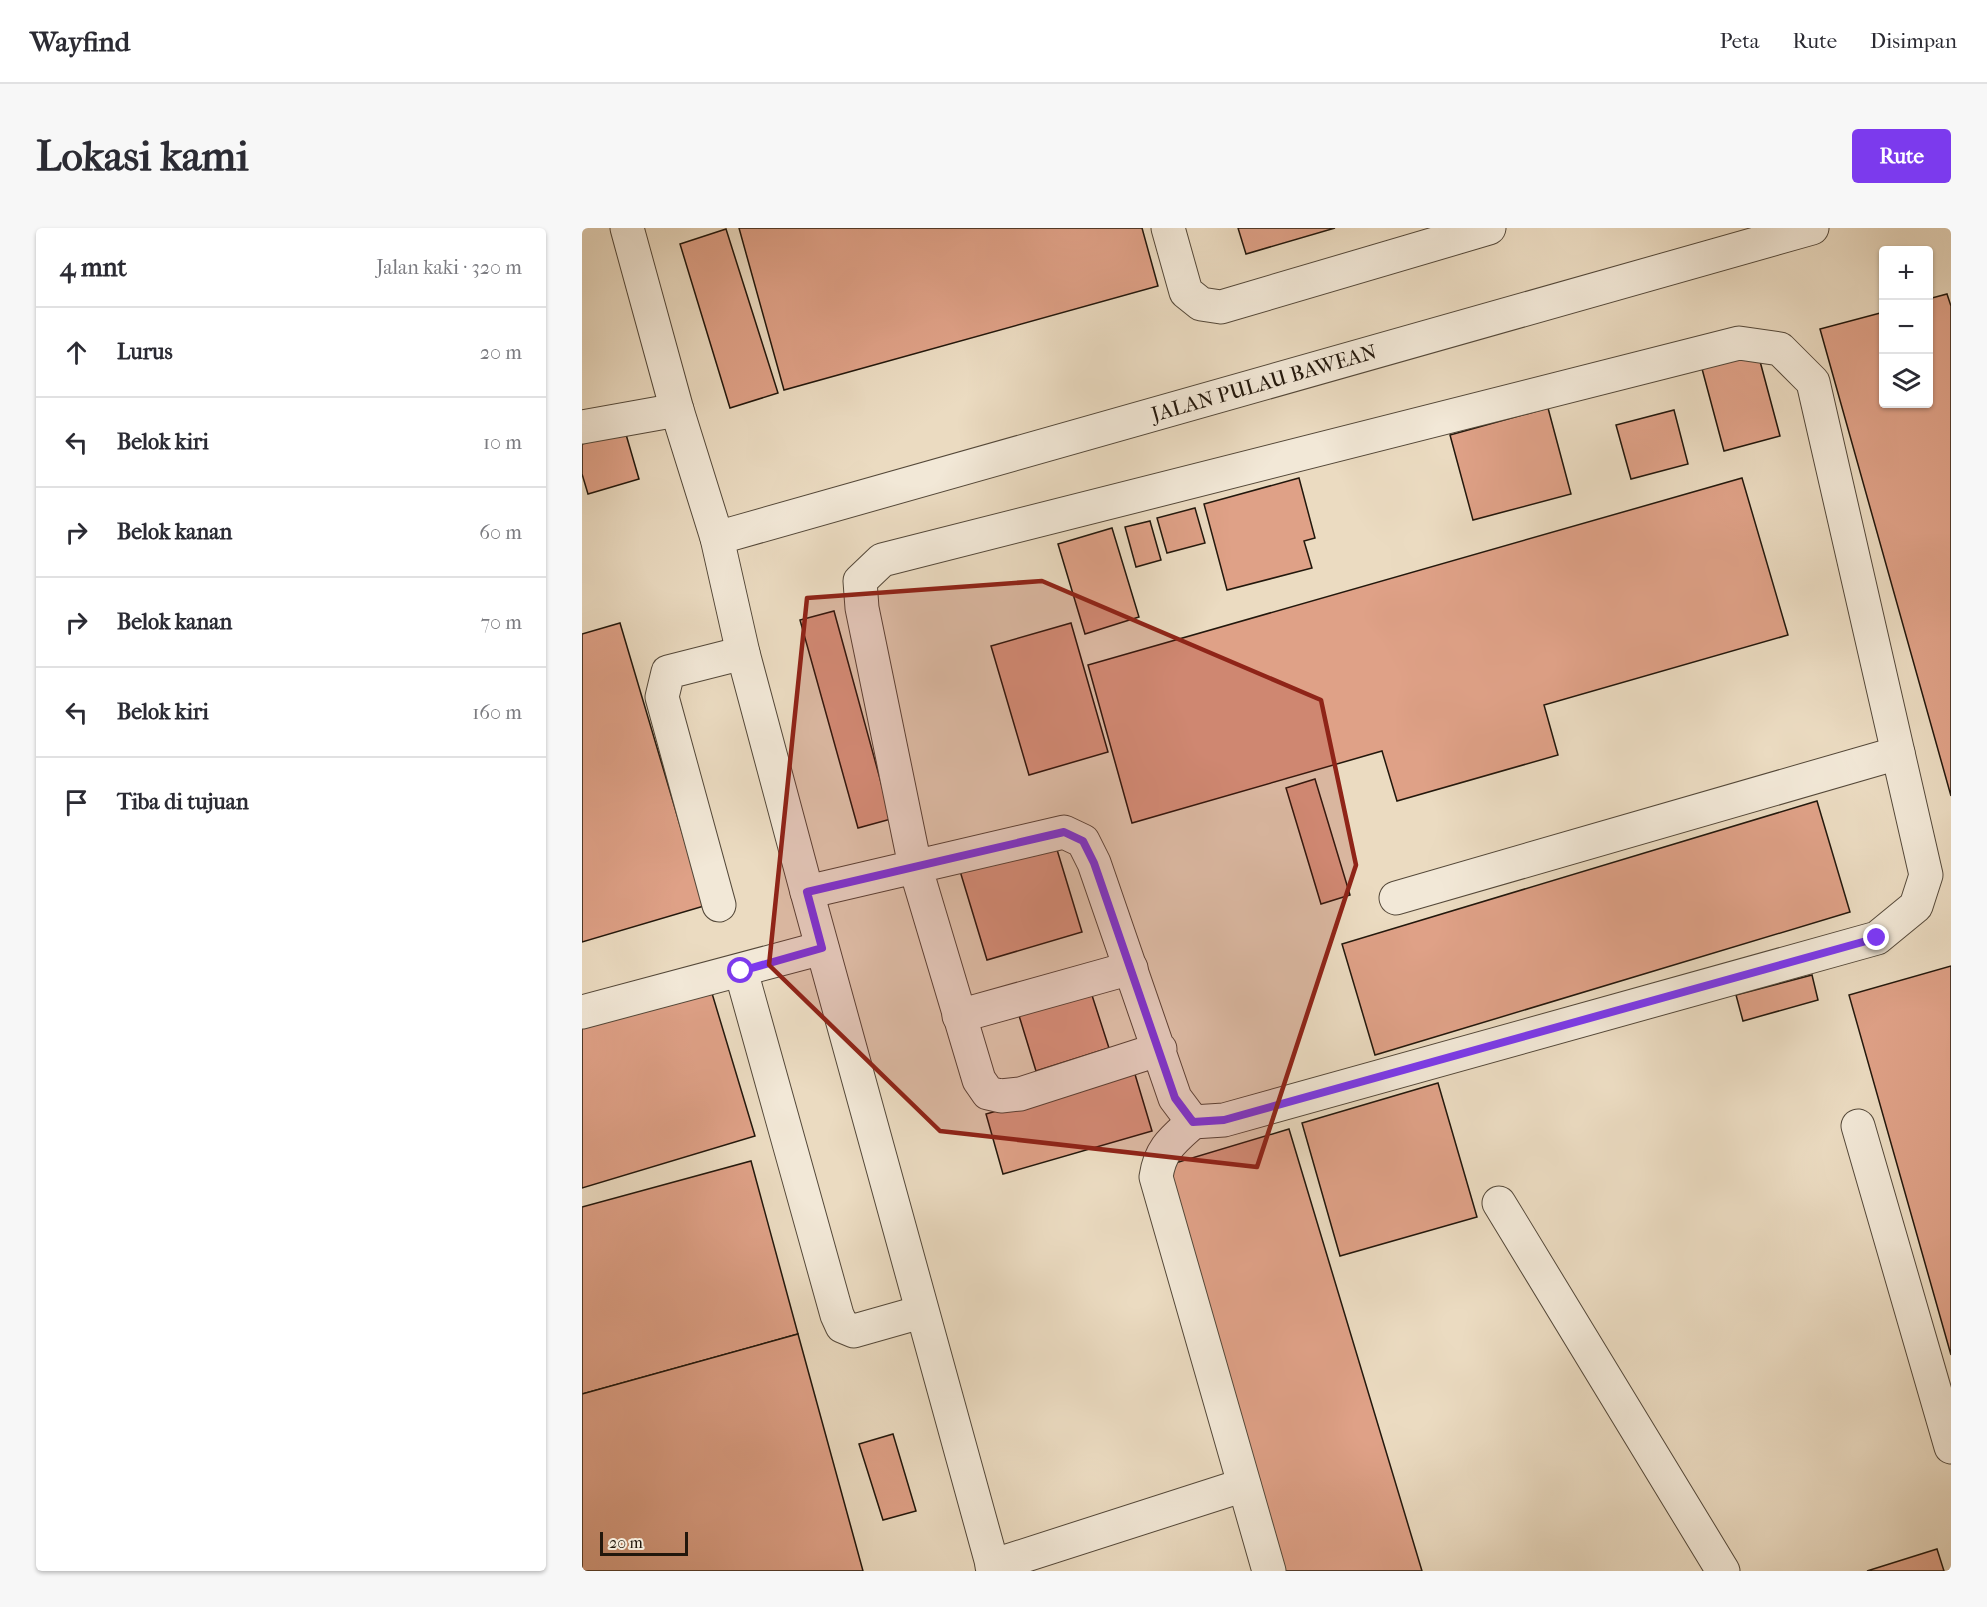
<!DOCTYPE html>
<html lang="id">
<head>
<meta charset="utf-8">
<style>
  :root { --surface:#fff; --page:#f7f7f7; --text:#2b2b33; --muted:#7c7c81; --line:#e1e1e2; --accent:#7c3aed }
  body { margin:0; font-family:"IM FELL French Canon",serif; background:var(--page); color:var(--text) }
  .controls { position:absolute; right:18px; top:18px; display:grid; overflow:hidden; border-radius:6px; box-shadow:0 2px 4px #0004 }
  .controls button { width:54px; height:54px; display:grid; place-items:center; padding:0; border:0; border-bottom:2px solid var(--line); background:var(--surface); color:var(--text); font:30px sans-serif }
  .scale { position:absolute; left:18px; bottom:15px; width:88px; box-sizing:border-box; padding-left:6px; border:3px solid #22170c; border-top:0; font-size:16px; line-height:21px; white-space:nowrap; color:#22170c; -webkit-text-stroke:4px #f2e8d7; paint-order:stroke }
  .stop { position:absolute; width:18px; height:18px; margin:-14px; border:4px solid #7c3aed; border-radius:50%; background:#fff }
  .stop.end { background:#7c3aed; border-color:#fff; box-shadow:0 2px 6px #0008 }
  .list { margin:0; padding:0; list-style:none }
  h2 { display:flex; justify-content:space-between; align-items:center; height:78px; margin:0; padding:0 24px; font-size:26px }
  h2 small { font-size:20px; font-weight:400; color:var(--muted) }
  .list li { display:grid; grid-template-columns:39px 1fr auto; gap:18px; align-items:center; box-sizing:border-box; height:90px; padding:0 24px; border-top:2px solid var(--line) }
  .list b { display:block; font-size:22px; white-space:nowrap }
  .list em { font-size:20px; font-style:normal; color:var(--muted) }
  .icon { flex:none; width:33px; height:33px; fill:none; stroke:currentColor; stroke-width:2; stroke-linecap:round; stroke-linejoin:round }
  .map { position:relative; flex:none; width:1369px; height:1343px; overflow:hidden; border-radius:6px }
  header { display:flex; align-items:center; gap:36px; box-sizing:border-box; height:84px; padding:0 30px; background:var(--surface); border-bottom:2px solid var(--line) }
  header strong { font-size:28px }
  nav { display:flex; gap:33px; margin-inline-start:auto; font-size:21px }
  .intro { display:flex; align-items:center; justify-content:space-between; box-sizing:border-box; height:144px; padding:0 36px }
  h1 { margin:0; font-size:42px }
  .button { padding:15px 27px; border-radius:6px; background:var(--accent); color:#fff; font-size:21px; font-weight:700 }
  main { display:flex; gap:36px; padding:0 36px }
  aside { flex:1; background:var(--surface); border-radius:6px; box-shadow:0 2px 4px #0004 }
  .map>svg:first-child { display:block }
</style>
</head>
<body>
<header>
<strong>Wayfind</strong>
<nav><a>Peta</a><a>Rute</a><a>Disimpan</a></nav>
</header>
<div class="intro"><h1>Lokasi kami</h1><a class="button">Rute</a></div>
<main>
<aside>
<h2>4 mnt<small>Jalan kaki · 320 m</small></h2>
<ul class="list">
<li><svg class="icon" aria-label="ahead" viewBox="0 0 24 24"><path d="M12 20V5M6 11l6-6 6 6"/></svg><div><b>Lurus</b></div><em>20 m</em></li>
<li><svg class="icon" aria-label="left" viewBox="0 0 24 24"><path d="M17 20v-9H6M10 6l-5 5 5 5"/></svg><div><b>Belok kiri</b></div><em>10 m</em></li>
<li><svg class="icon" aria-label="right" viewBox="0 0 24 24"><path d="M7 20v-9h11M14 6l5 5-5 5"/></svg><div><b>Belok kanan</b></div><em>60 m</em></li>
<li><svg class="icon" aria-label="right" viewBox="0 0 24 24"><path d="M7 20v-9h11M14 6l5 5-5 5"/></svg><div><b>Belok kanan</b></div><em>70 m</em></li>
<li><svg class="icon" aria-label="left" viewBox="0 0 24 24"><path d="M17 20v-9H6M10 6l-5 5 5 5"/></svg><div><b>Belok kiri</b></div><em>160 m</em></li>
<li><svg class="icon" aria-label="arrive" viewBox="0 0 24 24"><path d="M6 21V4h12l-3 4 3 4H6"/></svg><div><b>Tiba di tujuan</b></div></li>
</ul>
</aside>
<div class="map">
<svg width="1369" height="1343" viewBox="0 0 1369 1343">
  <rect width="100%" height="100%" fill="#ebdbc1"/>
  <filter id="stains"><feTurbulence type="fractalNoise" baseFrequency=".00333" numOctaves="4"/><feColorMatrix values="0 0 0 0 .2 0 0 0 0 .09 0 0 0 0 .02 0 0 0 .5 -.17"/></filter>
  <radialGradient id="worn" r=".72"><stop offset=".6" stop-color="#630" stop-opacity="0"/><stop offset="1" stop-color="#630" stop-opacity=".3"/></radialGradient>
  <g fill="#dfa187" stroke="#22170c" stroke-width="1.5">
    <path d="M157,0H560L576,58L202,162Z"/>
    <path d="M656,0H753L664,26Z"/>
    <path d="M144,1L196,165L148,180L98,16Z"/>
    <path d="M1365,66L1369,78V568L1238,101L1302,84V176H1346V71Z"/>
    <path d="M1175,122L1198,208L1142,223L1119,137Z"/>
    <path d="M966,180L989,266L891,292L868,207Z"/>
    <path d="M1092,182L1106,236L1049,251L1034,197Z"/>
    <path d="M43,203L57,251L6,266L0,246V216Z"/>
    <path d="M717,250L733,310L722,313L730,340L645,362L622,276Z"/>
    <path d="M1160,250L1206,407L962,477L976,527L815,573L800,523L550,595L506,437Z"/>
    <path d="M613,280L623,315L585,325L575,290Z"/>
    <path d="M568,293L579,332L554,339L543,299Z"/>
    <path d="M530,300L557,389L503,406L476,316Z"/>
    <path d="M252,383L309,591L276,600L218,392Z"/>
    <path d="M38,395L122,678L0,714V406Z"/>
    <path d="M489,395L526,524L447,547L409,418Z"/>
    <path d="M733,551L768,667L739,676L704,560Z"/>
    <path d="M1235,573L1268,684L793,827L760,716Z"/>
    <path d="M473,615L500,704L405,732L378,643Z"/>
    <path d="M1369,738V1127L1267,767Z"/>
    <path d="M1230,747L1236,772L1161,793L1154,767Z"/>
    <path d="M507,758L527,820L454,843L435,781Z"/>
    <path d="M129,762L173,908L0,960V800Z"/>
    <path d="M552,843L570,903L421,946L404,886Z"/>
    <path d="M856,855L895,989L758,1028L720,895Z"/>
    <path d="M707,901L840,1343H701L580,939Z"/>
    <path d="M169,933L216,1106L0,1166V979Z"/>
    <path d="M216,1106L281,1343H0V1166Z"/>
    <path d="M311,1206L334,1283L301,1292L277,1216Z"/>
    <path d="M1355,1321L1362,1343H1285Z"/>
  </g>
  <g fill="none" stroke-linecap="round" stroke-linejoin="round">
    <g stroke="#544839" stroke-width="35">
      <g id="minor">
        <path d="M45,0L95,182L135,310L161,425L225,664L412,1343"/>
        <path d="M586,0L604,64L619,76L639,79L907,0"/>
        <path d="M0,199L95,182"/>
        <path d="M135,310L1230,0"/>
        <path d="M225,664L482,604L501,613L512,635L593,870L611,894L642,892L1295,710L1334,678L1344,647L1231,154L1198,121L1157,115L300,332L278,353L280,380L333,638L397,852L406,865L419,868L438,866L578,821"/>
        <path d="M814,670L1316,525"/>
        <path d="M137,677L80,469L86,444L161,425"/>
        <path d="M159,743L255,1087L260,1098L272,1103L339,1084"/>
        <path d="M0,784L240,720"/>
        <path d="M377,788L549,740"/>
        <path d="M611,894C591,912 578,921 574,949L687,1343"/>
        <path d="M1276,898L1369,1219"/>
        <path d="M917,975L1141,1343"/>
        <path d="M410,1338L662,1257"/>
      </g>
    </g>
    <use href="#minor" stroke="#f2e8d7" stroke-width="33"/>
  </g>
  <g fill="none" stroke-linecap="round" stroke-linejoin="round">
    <path stroke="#7c3aed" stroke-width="8" d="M159,743L240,720L225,664L482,604L501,613L512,635L593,870L611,894L642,892L1295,710"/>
  </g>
  <path fill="#8f2418" fill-opacity="0.2" stroke="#8f2418" stroke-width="4.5" stroke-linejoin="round" d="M460,353L739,472L774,637L675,939L358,903L187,737L225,370Z"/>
  <g text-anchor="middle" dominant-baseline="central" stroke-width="5" stroke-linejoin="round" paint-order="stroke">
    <g font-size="21" fill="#22170c" stroke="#f2e8d7">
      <text transform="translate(682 155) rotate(-16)">JALAN PULAU BAWEAN</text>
    </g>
  </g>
  <rect width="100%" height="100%" filter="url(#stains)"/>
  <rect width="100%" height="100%" fill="url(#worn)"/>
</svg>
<div class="controls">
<button>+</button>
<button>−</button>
<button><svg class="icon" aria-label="layers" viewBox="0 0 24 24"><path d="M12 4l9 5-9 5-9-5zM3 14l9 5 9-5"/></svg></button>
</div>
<div class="scale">20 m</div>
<div class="stop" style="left:159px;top:743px"></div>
<div class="stop end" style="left:1295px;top:710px"></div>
</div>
</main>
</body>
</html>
